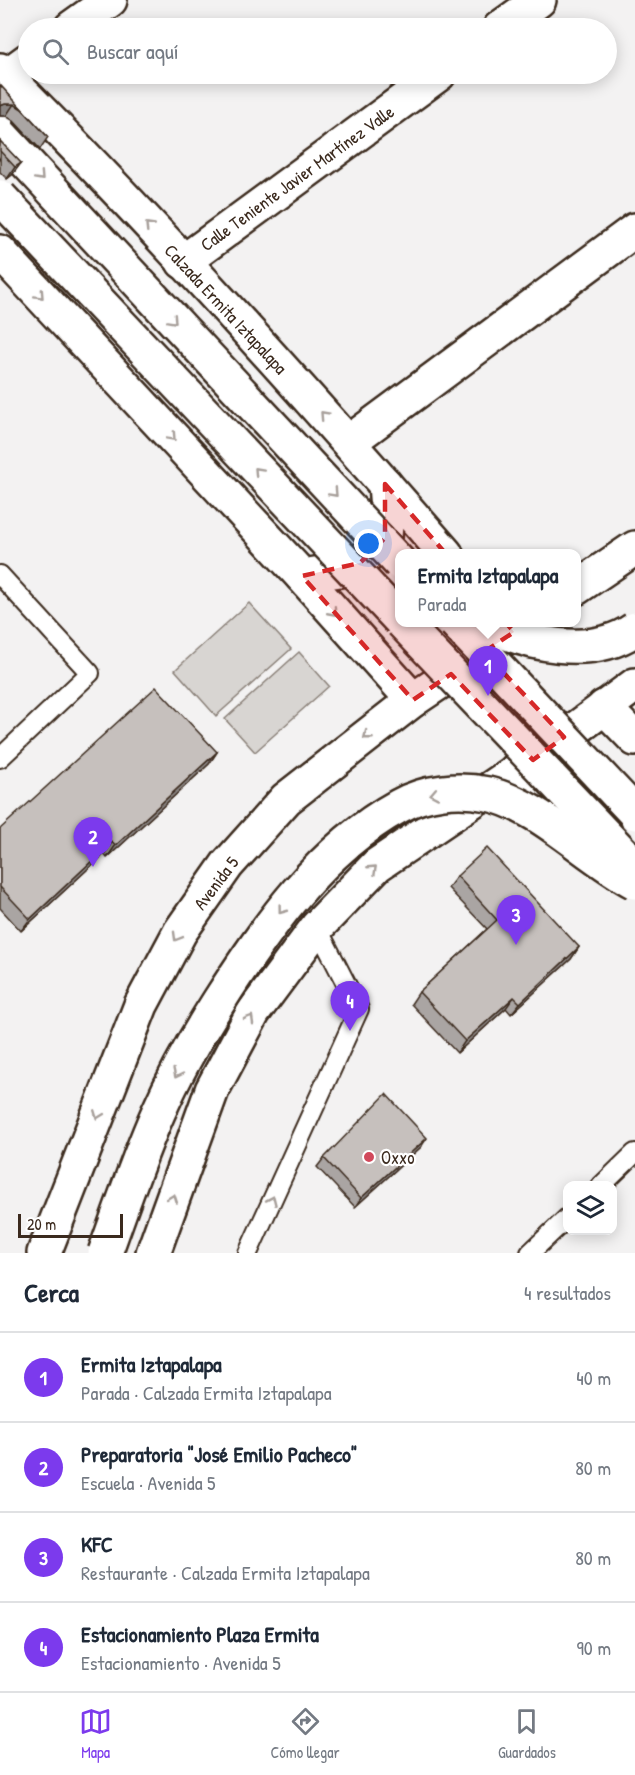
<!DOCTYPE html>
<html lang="es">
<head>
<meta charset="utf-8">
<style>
  :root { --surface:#fff; --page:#f2f2f3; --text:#1f2937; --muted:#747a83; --line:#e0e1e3; --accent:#7c3aed }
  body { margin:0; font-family:"Patrick Hand",sans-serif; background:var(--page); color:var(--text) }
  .controls { position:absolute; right:18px; bottom:18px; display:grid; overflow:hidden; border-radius:12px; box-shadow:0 3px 15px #0003 }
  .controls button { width:54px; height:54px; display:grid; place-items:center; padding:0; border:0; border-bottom:2px solid var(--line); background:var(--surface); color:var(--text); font:30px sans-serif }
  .scale { position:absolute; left:18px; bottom:15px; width:105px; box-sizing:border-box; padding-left:6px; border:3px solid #3b2a1e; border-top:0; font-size:16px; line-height:21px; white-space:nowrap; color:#3b2a1e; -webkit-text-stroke:4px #fff; paint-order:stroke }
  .you { position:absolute; left:369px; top:544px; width:21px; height:21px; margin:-15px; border:4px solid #fff; border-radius:50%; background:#1a73e8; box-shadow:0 0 0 9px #1a73e833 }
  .badge { display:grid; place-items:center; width:39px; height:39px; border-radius:50%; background:var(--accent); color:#fff; font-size:20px; font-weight:700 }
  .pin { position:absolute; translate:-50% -50px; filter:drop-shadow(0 2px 3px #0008) }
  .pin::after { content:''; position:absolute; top:32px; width:21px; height:18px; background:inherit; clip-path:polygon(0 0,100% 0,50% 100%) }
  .popup { position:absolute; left:395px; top:549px; width:186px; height:78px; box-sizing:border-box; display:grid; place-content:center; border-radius:12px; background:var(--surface); filter:drop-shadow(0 2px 4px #0005); font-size:20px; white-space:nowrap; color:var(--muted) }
  .popup b { font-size:22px; color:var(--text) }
  .popup::after { content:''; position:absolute; left:50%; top:100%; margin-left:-12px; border:12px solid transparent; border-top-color:var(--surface) }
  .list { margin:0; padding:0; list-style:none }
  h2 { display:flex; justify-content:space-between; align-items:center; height:78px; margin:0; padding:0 24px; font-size:26px }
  h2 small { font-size:20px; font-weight:400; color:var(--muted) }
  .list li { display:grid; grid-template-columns:39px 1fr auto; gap:18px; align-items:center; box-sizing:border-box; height:90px; padding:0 24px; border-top:2px solid var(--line) }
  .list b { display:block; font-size:22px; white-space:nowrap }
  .list p { margin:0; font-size:20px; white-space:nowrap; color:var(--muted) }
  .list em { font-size:20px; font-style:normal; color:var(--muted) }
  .icon { flex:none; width:33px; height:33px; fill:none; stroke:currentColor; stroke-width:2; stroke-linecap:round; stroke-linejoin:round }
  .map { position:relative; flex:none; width:635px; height:1253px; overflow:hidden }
  .search { position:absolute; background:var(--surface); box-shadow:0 3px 15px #0003; left:18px; right:18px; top:18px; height:66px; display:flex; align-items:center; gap:15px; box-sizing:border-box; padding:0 21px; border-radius:33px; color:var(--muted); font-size:22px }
  .sheet { height:438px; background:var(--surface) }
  nav { display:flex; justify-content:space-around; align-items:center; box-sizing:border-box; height:84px; border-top:2px solid var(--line); background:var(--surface); font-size:16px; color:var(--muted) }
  nav a { display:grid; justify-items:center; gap:3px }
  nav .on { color:var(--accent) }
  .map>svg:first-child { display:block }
</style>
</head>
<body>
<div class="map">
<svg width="635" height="1253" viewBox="0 0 635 1253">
  <rect width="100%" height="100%" fill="#f3f2f2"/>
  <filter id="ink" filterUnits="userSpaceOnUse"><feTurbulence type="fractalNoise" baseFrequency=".0167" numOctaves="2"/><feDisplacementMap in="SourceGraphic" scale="12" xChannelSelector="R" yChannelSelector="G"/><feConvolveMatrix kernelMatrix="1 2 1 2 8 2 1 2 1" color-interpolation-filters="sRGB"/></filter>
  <g filter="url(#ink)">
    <g fill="#d8d5d2" stroke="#8a8078" stroke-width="1.5">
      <path d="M249,603L291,649L216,716L175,670Z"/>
      <path d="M299,652L329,686L255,752L225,719Z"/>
    </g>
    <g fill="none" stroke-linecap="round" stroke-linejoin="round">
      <g stroke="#3b2a1e" stroke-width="22">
        <g id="lane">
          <path d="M0,575L90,673L0,758"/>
          <path d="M601,1186L635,1153"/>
          <path d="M248,1253L359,1009L317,927"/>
          <path d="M530,1253L568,1217"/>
        </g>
      </g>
      <g stroke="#3b2a1e" stroke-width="38">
        <g id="street">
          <path d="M71,28L110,0"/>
          <path d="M500,28L539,0"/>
          <path d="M6,76L28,60"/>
          <path d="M183,262L439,74"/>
          <path d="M349,442L635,230"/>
        </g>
      </g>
      <g stroke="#3b2a1e" stroke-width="38">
        <g id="primary">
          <path d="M0,70C154,224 302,389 446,554"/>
          <path d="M0,252L302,576L413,700"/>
          <path d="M302,576L340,570L360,563L385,538L387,509L385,484"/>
          <path d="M576,588L635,548"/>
          <path d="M604,707L635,739"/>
          <path d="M516,770L580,836"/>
          <path d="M44,1253L141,1005L180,932L227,865L286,799L413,700L507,637"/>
          <path d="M153,1253L212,1090L253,1013L317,927L377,865L543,753L635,685"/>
        </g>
      </g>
      <use href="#lane" stroke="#fff" stroke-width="18"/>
      <use href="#street" stroke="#fff" stroke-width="33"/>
      <use href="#primary" stroke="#fff" stroke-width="33"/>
      <g stroke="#3b2a1e" stroke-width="38" stroke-linecap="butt">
        <g id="primary-bridge">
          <path d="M0,134L400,563"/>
          <path d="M0,197L400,620"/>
          <path d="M402,622L635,866"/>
          <path d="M455,622L635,813"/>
          <path d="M481,622C526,644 591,660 635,629"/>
          <path d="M105,1253C122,1206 138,1158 158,1113C175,1074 196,1037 219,1001C266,927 321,849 399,806C425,791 459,788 488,794C540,805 587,857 635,882"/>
        </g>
      </g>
      <use href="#primary-bridge" stroke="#fff" stroke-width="33"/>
    </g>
    <g fill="#aaa5a3" stroke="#3b2a1e" stroke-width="1.5">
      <path d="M0,85L48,137L40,149L14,121L6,116H0Z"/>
      <path d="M0,141L21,163L12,175L7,179L0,172Z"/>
      <path d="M217,752L209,764L107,858L104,854L21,931L0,908V829Z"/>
      <path d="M457,876L579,947L571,959L511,1014L506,1008L457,1053L411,1004L419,992L487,929L448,888Z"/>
      <path d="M421,1147L355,1207L317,1167L324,1158Z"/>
    </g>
    <g fill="#8b8684" stroke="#3b2a1e" stroke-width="1.5">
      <path d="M5,104H14L6,116H0V106Z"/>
      <path d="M21,163L12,175L7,179L15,167Z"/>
      <path d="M217,752L209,764L107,858L115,846Z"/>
      <path d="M112,842L104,854L21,931L30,919Z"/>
      <path d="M579,947L571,959L511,1014L520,1003Z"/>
      <path d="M514,997L506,1008L457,1053L465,1041Z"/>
      <path d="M427,1138L421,1147L355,1207L361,1198Z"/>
    </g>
    <g fill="#c6c0bd" stroke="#3b2a1e" stroke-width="1.5">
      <path d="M0,85L48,137L22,109L14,104H5L0,106Z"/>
      <path d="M0,141L21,163L15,167L0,151Z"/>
      <path d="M156,687L217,752L115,846L112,842L30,919L0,887V829Z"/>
      <path d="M487,848L579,947L520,1003L514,997L465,1041L419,992L497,920L457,876Z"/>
      <path d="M386,1094L427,1138L361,1198L324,1158Z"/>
    </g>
    <defs><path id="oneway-chevron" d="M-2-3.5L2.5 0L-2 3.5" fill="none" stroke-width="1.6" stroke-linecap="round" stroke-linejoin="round" transform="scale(1.5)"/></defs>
    <g stroke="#a79f9a">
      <use href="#oneway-chevron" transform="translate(40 177) rotate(47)"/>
      <use href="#oneway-chevron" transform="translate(149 226) rotate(-134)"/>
      <use href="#oneway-chevron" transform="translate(40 295) rotate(47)"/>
      <use href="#oneway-chevron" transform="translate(173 320) rotate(47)"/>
      <use href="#oneway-chevron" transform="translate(324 415) rotate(-133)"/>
      <use href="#oneway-chevron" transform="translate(172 437) rotate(47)"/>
      <use href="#oneway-chevron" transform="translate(258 471) rotate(-133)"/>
      <use href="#oneway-chevron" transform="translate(334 493) rotate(47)"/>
      <use href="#oneway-chevron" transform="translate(333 612) rotate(48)"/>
      <use href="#oneway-chevron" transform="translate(367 736) rotate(142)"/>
      <use href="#oneway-chevron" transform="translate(434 794) rotate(169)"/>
      <use href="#oneway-chevron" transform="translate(373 869) rotate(-43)"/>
      <use href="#oneway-chevron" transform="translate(282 910) rotate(127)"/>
      <use href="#oneway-chevron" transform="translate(177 937) rotate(120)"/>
      <use href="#oneway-chevron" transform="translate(250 1019) rotate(-60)"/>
      <use href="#oneway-chevron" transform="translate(177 1074) rotate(116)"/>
      <use href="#oneway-chevron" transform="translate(98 1115) rotate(111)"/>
      <use href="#oneway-chevron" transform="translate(173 1198) rotate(-70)"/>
      <use href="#oneway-chevron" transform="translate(272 1200) rotate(-66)"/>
    </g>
  </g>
  <path fill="#d62828" fill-opacity="0.2" stroke="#d62828" stroke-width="4.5" stroke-dasharray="12 8" stroke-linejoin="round" d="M385,484L514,632L484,652L564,737L533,760L451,674L413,700L302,576L360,563L385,538Z"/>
  <circle fill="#d1495b" stroke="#fff" stroke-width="2" cx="369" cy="1157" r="6"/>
  <g text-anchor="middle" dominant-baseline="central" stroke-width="4.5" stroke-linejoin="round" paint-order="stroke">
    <g font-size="18" fill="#3b2a1e" stroke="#fff">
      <text transform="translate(297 178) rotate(-36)">Calle Teniente Javier Martínez Valle</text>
      <text transform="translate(226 309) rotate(47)">Calzada Ermita Iztapalapa</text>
      <text transform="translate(216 883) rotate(-53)">Avenida 5</text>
    </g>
    <g font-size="18" fill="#3b2a1e" stroke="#fff" text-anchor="start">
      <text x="381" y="1157">Oxxo</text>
    </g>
  </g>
</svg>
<div class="controls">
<button><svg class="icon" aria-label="layers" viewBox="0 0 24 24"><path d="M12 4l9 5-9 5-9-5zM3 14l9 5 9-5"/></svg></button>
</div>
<div class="scale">20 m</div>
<div class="you"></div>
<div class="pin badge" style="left:488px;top:696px">1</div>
<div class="popup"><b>Ermita Iztapalapa</b>Parada</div>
<div class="pin badge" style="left:93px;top:867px">2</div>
<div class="pin badge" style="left:516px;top:945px">3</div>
<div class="pin badge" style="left:350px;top:1031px">4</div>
<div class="search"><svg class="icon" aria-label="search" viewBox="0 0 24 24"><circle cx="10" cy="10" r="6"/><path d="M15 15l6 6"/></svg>Buscar aquí</div>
</div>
<section class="sheet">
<h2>Cerca<small>4 resultados</small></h2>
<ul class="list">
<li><span class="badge">1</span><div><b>Ermita Iztapalapa</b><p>Parada · Calzada Ermita Iztapalapa</p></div><em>40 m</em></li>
<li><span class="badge">2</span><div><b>Preparatoria &quot;José Emilio Pacheco&quot;</b><p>Escuela · Avenida 5</p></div><em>80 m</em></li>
<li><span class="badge">3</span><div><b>KFC</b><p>Restaurante · Calzada Ermita Iztapalapa</p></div><em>80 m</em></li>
<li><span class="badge">4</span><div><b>Estacionamiento Plaza Ermita</b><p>Estacionamiento · Avenida 5</p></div><em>90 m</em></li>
</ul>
</section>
<nav>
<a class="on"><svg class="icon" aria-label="map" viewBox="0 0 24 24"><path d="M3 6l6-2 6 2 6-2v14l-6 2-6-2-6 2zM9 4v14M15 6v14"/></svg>Mapa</a>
<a><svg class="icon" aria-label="directions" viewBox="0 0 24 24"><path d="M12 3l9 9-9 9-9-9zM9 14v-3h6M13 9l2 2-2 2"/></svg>Cómo llegar</a>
<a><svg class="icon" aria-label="saved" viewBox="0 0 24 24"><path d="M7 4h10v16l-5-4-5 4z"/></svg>Guardados</a>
</nav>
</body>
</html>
